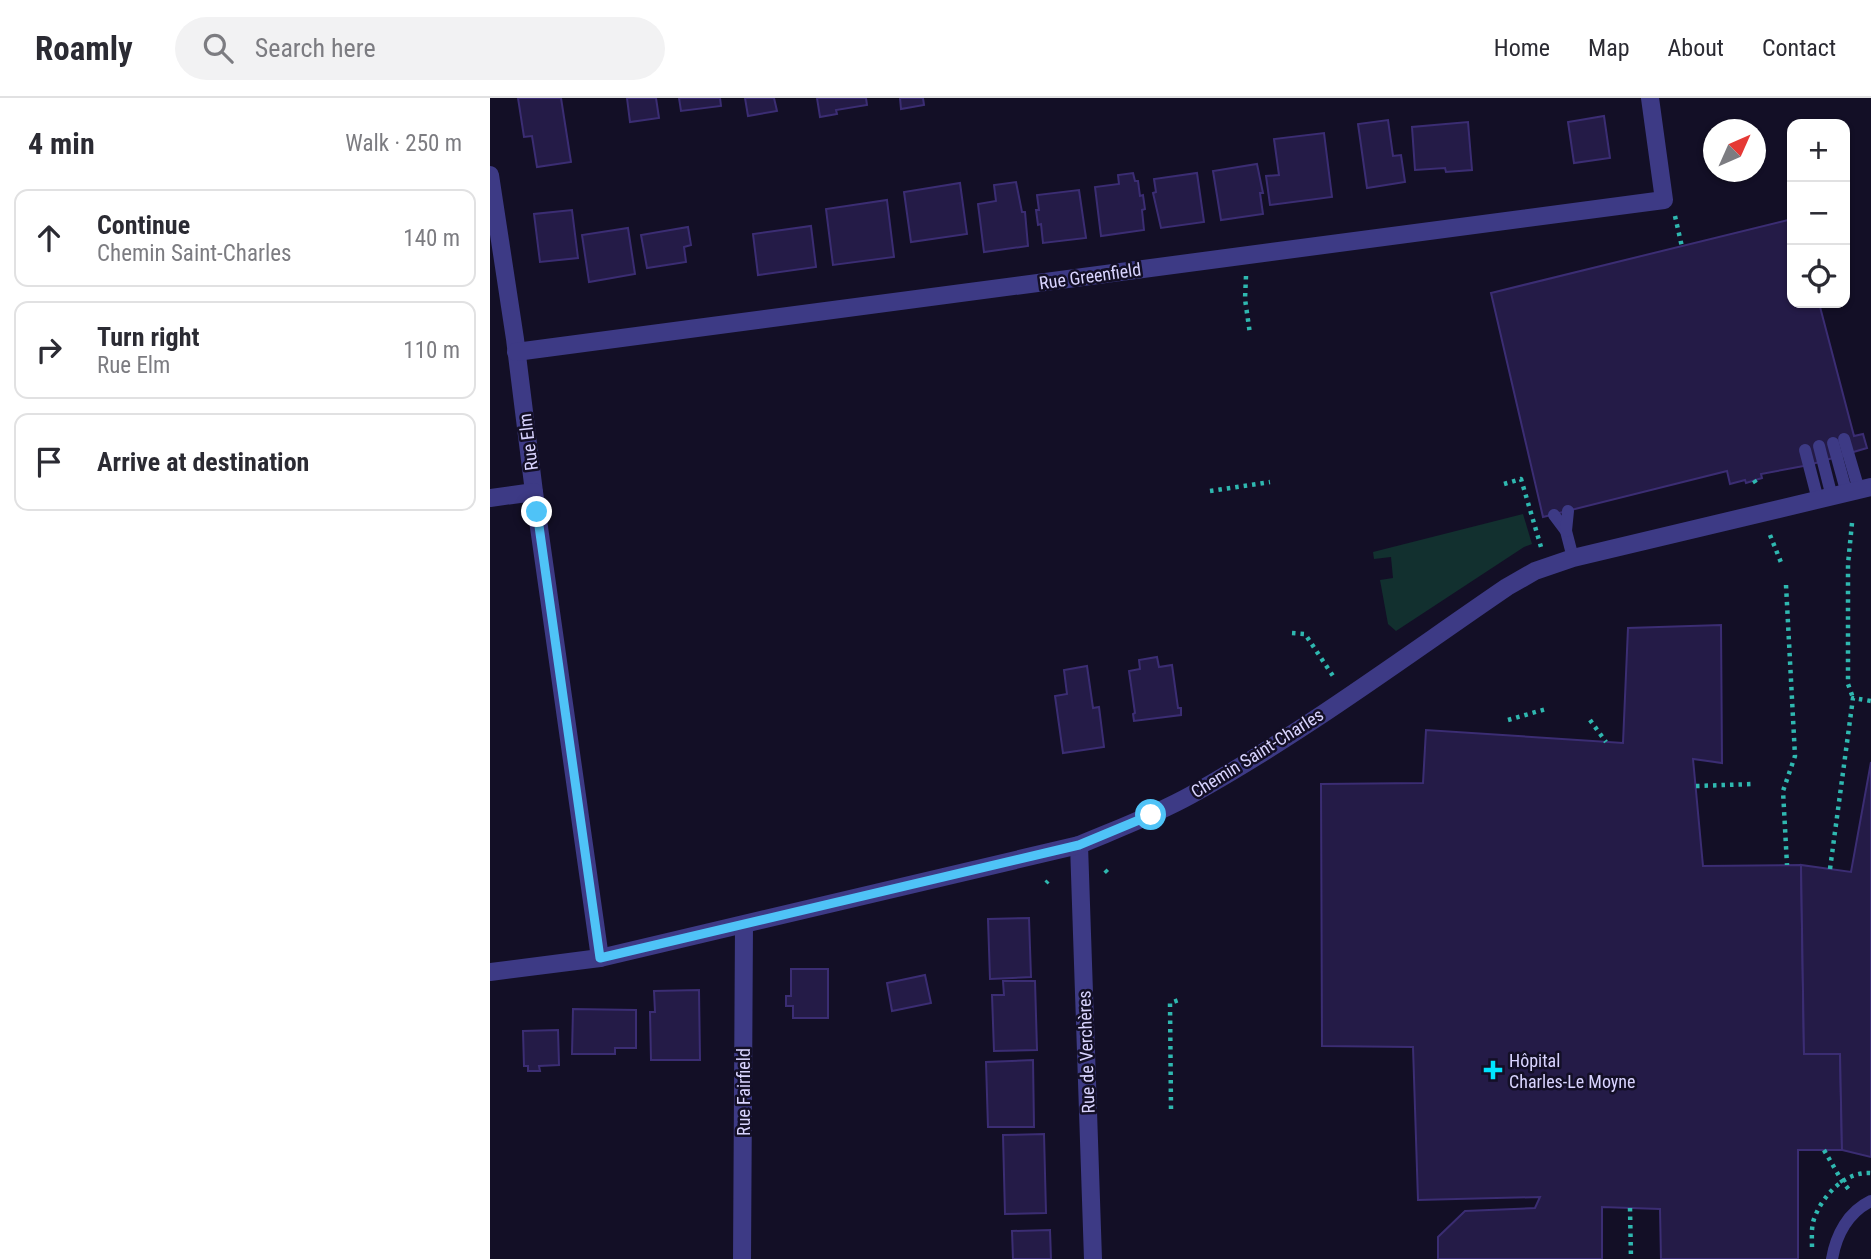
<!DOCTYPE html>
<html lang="en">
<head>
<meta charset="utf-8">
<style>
  :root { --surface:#fff; --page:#f2f2f3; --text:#2b2b33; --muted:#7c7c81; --line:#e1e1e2 }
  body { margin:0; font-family:"Roboto Condensed",sans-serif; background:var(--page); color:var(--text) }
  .controls { position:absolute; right:21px; top:21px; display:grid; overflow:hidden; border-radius:14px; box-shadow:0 2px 5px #0004 }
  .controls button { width:63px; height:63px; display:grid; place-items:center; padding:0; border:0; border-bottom:2px solid var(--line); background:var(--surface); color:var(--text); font:35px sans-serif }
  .compass { position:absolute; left:1213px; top:21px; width:63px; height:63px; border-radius:50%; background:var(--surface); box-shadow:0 2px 5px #0004; rotate:45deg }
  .stop { position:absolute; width:21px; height:21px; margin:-16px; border:5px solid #4fc3f7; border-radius:50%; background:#fff }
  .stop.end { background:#4fc3f7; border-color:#fff; box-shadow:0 2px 7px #0008 }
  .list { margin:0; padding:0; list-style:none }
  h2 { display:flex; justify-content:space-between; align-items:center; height:91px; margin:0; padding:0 28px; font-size:30px }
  h2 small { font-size:23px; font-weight:400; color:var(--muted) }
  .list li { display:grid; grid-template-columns:46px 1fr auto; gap:21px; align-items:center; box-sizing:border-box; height:98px; margin:0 14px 14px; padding:0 14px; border:2px solid var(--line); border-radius:14px }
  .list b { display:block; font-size:26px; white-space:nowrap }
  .list p { margin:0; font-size:23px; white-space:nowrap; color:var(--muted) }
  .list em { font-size:23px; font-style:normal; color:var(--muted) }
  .icon { flex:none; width:38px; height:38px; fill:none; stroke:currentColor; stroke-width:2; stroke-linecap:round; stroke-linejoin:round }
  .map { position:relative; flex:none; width:1381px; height:1161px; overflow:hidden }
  header { display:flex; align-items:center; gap:42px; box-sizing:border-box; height:98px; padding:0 35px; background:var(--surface); border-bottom:2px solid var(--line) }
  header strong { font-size:33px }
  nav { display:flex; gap:38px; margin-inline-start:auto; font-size:24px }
  .search { width:490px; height:63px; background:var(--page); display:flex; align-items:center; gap:18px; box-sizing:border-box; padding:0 24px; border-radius:38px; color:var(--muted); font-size:26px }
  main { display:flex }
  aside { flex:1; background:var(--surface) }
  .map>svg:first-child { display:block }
</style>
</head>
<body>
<header>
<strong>Roamly</strong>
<div class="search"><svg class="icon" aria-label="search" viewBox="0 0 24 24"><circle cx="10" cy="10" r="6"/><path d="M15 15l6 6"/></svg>Search here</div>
<nav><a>Home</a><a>Map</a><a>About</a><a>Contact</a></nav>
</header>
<main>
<aside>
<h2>4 min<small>Walk · 250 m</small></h2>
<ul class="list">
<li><svg class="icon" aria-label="ahead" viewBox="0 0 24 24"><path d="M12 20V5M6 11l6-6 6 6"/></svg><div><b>Continue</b><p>Chemin Saint-Charles</p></div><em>140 m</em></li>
<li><svg class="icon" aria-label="right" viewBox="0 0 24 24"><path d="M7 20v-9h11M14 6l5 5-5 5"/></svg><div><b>Turn right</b><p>Rue Elm</p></div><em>110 m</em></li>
<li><svg class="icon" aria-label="arrive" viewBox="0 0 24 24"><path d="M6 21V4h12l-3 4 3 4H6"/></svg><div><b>Arrive at destination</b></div></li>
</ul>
</aside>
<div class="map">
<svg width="1381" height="1161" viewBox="0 0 1381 1161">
  <rect width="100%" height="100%" fill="#130f26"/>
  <path fill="#12302f" d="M1033,416L1042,446L1034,449L906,533L898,526L890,482L903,480L901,459L884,461L883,454Z"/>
  <g fill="#241b47" stroke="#3b2d73" stroke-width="2">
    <path d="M28,0H71L81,64L47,69L42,38L34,39Z"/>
    <path d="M137,0H166L169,20L140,24Z"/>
    <path d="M189,0H230L231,8L191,13Z"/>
    <path d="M255,0H284L287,13L258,18Z"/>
    <path d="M327,0H376L377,7L346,12L347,16L330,19Z"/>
    <path d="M410,0H433L434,7L411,11Z"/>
    <path d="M1114,18L1120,60L1084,65L1078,24Z"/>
    <path d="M898,22L903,58L911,57L915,84L877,90L868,26Z"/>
    <path d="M978,24L982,72L956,74L955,70L925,72L922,29Z"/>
    <path d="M834,35L842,99L780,107L776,78L789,77L784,41Z"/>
    <path d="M767,66L773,95H770L773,116L731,122L723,73Z"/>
    <path d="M643,75L645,83H648L650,98L653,97L655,111L652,112L654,132L611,138L605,89L629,86L628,77Z"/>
    <path d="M707,75L714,124L671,130L663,95L666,94L664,81Z"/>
    <path d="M526,84L532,114H535L538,148L494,154L488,106L506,103L504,87Z"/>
    <path d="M470,85L477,136L421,144L414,94Z"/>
    <path d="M589,92L596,140L553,145L551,126L548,127L546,112H549L547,97Z"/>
    <path d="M397,102L404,159L343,167L336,111Z"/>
    <path d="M82,112L88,160L50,164L44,116Z"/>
    <path d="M1302,121V205H1329L1364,338L1373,336L1377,350L1319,367L1271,376L1272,380L1256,385L1255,382L1240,386L1237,373L1053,419L1001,195Z"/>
    <path d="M321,128L326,169L268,177L263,136Z"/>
    <path d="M198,129L201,147L194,149L196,164L157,170L151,137Z"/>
    <path d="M138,130L145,176L99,184L92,137Z"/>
    <path d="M1231,527L1232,665L1203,661L1213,768L1311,767L1314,956H1350L1352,1052H1308V1161H1171L1170,1111L1112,1109V1161H948V1139L975,1113L1045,1110L1050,1099L928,1102L923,949L832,948L831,686L933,685L936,632L1133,645L1138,530Z"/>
    <path d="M667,559L669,569L682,567L688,610H691V617L644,623L643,616L645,615L639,573L650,571L649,562Z"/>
    <path d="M597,568L603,610L609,609L614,649L573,655L565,598L577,596L574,572Z"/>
    <path d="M1381,664V1059L1352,1052L1350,956H1314L1311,767L1361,774Z"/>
    <path d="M539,820L541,879L500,881L498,821Z"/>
    <path d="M301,871H338V920H303V908H296V898H301Z"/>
    <path d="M435,877L441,905L402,913L397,885Z"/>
    <path d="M513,883H545L547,952L504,953L502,897H514Z"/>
    <path d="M209,892L210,962H161L160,914H165L164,893Z"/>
    <path d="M83,911L146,912V950H125V956H82Z"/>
    <path d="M68,932L69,967L49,968L50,973H38V968H34L33,933Z"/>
    <path d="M543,962L544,1029H498L496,964Z"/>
    <path d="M554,1036L556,1115L515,1116L513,1037Z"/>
    <path d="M560,1132L561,1161H523L522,1133Z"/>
  </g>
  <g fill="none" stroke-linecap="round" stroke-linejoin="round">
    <g stroke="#2fb8b0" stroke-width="4.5" stroke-dasharray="3.5 5" stroke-linecap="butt">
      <path d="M1185,118L1192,149"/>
      <path d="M756,178L755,201L760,236"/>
      <path d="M1264,382L1267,387"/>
      <path d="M1014,386L1031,381L1051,449"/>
      <path d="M720,393L780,384"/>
      <path d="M1362,425L1358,466V586L1363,600"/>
      <path d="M1280,437L1292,467"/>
      <path d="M1296,487L1305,658L1293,693L1297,767"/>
      <path d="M802,535L815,536L845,581"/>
      <path d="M1018,622L1056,611"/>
      <path d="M1100,622L1116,644"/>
      <path d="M1206,688L1263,686"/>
      <path d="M1340,771L1363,600L1381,603"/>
      <path d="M615,772L618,775"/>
      <path d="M556,785L558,783"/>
      <path d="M681,1011L680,905L689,902"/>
      <path d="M1334,1052L1352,1083L1360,1093"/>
      <path d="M1140,1110L1141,1161"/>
      <path d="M1322,1149C1322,1140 1321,1130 1324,1121C1332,1098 1355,1073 1381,1075"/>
    </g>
    <g stroke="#3d3a85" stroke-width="12">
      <path d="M1354,341L1369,392"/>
      <path d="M1343,345L1357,396"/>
      <path d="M1329,348L1342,399"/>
      <path d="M1315,352L1328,402"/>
      <path d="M1064,417L1076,433L1083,460"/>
      <path d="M1076,433L1078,413"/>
      <path d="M1342,1161C1346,1137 1358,1114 1381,1103"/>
    </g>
    <g stroke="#3d3a85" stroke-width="18">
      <path d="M0,77L25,241L44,394L110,860"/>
      <path d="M26,254L1174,102L1160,0"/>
      <path d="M0,400L44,394"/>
      <path d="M589,747L603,1161"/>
      <path d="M0,874L110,860L589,747C627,731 665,717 701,697C811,636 913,560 1017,489L1045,473L1083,460L1381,389"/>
      <path d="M252,1161L254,827"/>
    </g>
  </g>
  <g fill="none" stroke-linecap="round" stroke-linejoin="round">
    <path stroke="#4fc3f7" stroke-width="9" d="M47,414L110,860L589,747L661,717"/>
  </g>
  <path fill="#00e5ff" stroke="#130f26" stroke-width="2.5" d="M999.5 961.5h7v7h7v7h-7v7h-7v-7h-7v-7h7z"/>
  <g text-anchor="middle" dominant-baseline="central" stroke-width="5" stroke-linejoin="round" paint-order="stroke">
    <g font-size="18" fill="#d9d4ff" stroke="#130f26">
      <text transform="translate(600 178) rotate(-8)">Rue Greenfield</text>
      <text transform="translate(38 344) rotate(-97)">Rue Elm</text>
      <text transform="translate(767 655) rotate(-32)">Chemin Saint-Charles</text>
      <text transform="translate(596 954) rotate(-92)">Rue de Verchères</text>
      <text transform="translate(253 994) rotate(-90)">Rue Fairfield</text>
    </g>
    <g font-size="18" fill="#d9d4ff" stroke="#130f26" text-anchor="start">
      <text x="1019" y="962">Hôpital<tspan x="1019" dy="21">Charles-Le Moyne</tspan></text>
    </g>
  </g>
</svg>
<div class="controls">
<button>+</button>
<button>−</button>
<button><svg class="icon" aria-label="locate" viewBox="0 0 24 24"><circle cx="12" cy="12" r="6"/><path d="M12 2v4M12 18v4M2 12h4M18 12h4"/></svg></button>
</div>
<svg class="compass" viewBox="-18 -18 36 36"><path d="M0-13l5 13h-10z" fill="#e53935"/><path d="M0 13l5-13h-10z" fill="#7c7c81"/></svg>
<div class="stop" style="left:661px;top:717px"></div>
<div class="stop end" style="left:47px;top:414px"></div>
</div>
</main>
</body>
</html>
